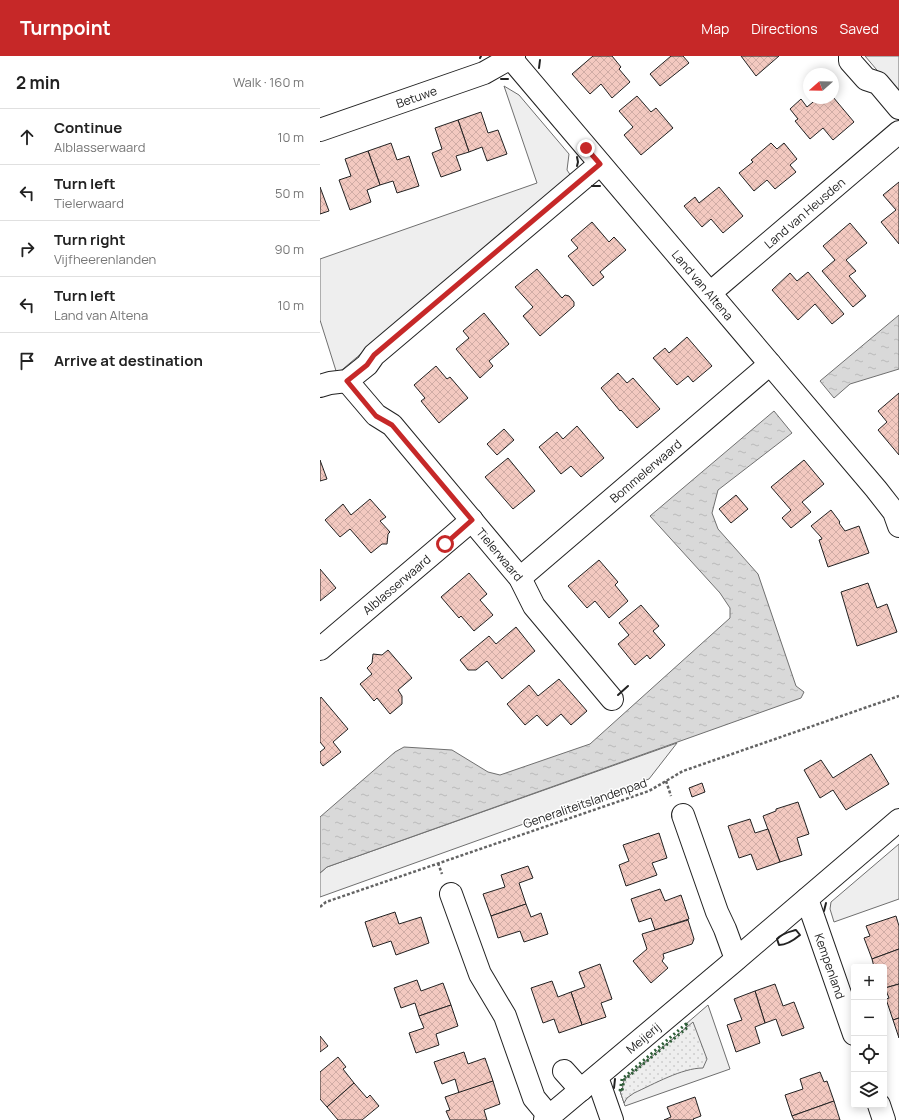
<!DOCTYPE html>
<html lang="en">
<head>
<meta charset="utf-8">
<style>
  :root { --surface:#fff; --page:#f6f6f6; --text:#222; --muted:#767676; --line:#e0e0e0; --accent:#c62828 }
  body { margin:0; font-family:Manrope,sans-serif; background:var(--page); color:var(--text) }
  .controls { position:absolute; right:12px; bottom:12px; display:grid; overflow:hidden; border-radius:4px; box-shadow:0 2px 10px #0003 }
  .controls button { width:36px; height:36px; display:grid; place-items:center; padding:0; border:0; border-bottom:1px solid var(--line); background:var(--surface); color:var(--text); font:20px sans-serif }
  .compass { position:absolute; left:483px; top:12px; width:36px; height:36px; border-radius:50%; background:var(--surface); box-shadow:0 2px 10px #0003; rotate:250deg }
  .stop { position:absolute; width:12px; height:12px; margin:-9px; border:3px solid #c62828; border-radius:50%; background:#fff }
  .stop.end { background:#c62828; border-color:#fff; box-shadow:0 1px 4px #0008 }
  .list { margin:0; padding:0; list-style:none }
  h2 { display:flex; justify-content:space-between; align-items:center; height:52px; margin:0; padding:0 16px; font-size:17px }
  h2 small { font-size:13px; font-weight:400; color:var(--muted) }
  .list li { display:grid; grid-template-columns:26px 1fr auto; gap:12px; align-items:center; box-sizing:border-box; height:56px; padding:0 16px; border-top:1px solid var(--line) }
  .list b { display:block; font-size:15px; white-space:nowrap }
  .list p { margin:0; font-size:13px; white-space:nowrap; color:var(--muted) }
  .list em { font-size:13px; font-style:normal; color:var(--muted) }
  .icon { flex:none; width:22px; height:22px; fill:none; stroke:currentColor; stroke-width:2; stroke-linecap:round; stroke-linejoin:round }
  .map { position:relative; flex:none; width:579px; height:1064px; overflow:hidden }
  header { display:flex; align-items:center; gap:24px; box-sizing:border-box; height:56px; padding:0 20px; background:var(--accent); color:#fff }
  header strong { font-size:19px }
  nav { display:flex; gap:22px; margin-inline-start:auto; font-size:14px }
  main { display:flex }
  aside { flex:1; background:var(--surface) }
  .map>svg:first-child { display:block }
</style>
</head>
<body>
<header>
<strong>Turnpoint</strong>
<nav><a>Map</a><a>Directions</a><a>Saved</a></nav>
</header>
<main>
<aside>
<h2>2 min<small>Walk · 160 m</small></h2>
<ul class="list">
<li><svg class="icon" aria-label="ahead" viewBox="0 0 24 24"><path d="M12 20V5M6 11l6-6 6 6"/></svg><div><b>Continue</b><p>Alblasserwaard</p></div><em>10 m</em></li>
<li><svg class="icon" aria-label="left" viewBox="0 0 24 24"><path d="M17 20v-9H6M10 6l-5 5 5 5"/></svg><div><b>Turn left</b><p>Tielerwaard</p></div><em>50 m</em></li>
<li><svg class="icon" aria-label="right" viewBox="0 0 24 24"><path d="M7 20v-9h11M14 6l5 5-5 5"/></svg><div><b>Turn right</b><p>Vijfheerenlanden</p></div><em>90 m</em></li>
<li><svg class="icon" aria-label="left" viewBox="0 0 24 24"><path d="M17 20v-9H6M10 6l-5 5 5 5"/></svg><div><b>Turn left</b><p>Land van Altena</p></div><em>10 m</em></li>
<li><svg class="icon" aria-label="arrive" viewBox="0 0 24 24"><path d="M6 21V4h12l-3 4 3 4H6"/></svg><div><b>Arrive at destination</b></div></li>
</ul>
</aside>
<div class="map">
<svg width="579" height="1064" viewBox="0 0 579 1064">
  <defs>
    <pattern id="park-dots" width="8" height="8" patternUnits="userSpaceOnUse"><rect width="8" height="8" fill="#eee"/><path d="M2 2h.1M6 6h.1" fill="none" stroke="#ccc" stroke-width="1.8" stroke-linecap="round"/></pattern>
    <pattern id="water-ripples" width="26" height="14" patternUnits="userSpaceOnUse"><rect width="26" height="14" fill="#d9d9d9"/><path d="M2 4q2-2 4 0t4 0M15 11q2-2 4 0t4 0" fill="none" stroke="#bababa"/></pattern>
    <pattern id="building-cross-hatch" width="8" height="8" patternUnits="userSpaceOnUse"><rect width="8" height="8" fill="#f3c9c0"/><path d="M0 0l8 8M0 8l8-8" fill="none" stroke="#d0aca5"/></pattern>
  </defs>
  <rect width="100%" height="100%" fill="#fff"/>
  <g fill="#eee" stroke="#6f6f6f">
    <path d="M545,0H579V40Z"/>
    <path d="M184,30L199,39L249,98L247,114L251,120L17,318L0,264V203L217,127Z"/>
    <path d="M357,687L329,723L0,841V817L7,811Z"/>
    <path d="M579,788V843L514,866L510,853L511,846Z"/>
    <path d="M388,949L410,1013L305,1050L300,1035H302L304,1024L367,971L366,968Z"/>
  </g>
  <path fill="url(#park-dots)" stroke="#6f6f6f" d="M373,966L387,1003L383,1012C362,1012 334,1028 314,1037L307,1042L304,1047L300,1035H302L304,1024Z"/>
  <g fill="url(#water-ripples)" stroke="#6f6f6f">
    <path d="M579,259V313L530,328L514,342L500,325Z"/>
    <path d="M454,355L472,377L398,434L392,457L398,473L438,518L476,630L484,636L481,642L7,811L0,817V761L75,696L84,691L132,694L168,716L180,719L270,688L410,562V552L400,537L330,460Z"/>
  </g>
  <g fill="url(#building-cross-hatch)" stroke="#222">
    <path d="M273,0H292L301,11L299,13L310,26L292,42L281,28L270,38L252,18Z"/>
    <path d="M351,0H363L369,7L340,30L330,18Z"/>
    <path d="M421,0H459L436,20Z"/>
    <path d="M317,40L331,56L336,52L353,72L321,99L304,79L313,71L299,55Z"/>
    <path d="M513,41L534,66L513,84L503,72L490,83L475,65L478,63L470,53L481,43L487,51L498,42Z"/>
    <path d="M161,56L168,77L178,74L187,98L167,105L162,91L149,96L138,64Z"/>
    <path d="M138,64L149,96L136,100L141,114L121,121L112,97L122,93L115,72Z"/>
    <path d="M71,87L77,104L89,100L99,130L77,137L73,125L60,129L48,95Z"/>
    <path d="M451,87L457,93L464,87L477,103L470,109L476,116L455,133L447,124L434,135L419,117L433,106L431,104Z"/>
    <path d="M48,95L60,129L47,134L51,146L30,154L19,124L31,120L25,103Z"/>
    <path d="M579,126V188L561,166L576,154L563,139Z"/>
    <path d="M0,131L9,155L0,158Z"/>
    <path d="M399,131L423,160L403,177L391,163L382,171L364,150L375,141L379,147Z"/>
    <path d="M272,166L289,186L294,181L306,194L280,216L284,221L273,230L248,200L258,192L251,184Z"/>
    <path d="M530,167L547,187L526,204L536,215L529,220L546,240L533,251L502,215L515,204L503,190Z"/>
    <path d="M217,213L242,242L245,239L249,240L254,246V250L220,280L203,260L213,251L195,231Z"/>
    <path d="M488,216L524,258L512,268L495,248L478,264L452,234L470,217L477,225Z"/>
    <path d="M164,257L189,288L169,305L173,310L160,322L136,293L149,282L143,275Z"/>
    <path d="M367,281L392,310L373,326L368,320L357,329L333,302L345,292L349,297Z"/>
    <path d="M116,310L127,323L130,321L148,342L119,367L101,345L105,342L94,329Z"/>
    <path d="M298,317L307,327L313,322L340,353L317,372L301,354L300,355L281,332Z"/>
    <path d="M579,337V399L558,374L567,366L558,355Z"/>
    <path d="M257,370L284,402L261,421L251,410L241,418L219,391L237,376L243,383Z"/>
    <path d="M184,373L194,384L177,399L167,388Z"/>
    <path d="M188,402L215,435L193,453L165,421Z"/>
    <path d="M0,404L7,423L0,425Z"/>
    <path d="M484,404L504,428L482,446L491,456L471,472L462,462L471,454L451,431Z"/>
    <path d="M416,439L428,453L411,467L399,453Z"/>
    <path d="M50,443L66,461L60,465L70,476L68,478L67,488H62L51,497L30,473L20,481L5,464L23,448L31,459Z"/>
    <path d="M511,454L520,466L519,467L525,475L539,470L549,497L508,511L499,484L502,483L501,481L491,470Z"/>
    <path d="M279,504L298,526L295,529L308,545L289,562L275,545L267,552L248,530Z"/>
    <path d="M0,513L16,532L0,545Z"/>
    <path d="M149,517L167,538L160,544L173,559L154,575L141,560L139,562L121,541Z"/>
    <path d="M548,527L557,552L567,548L577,576L537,590L521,536Z"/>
    <path d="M321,549L339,570L333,575L345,589L330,603L327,599L315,609L298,588L309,579L299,567Z"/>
    <path d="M196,571L215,595L182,623L167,605L156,614H148L140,604L169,580L176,588Z"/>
    <path d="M68,594L92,622L78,634L82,640V648L70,658L57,642L54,645L40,628L52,618L47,612L52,607L53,598L62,599Z"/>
    <path d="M239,623L267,655L251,669L241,658L227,670L217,659L205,669L187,648L209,629L218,640Z"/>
    <path d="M1,641L28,673L13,686L21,696L3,710L0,706V696L5,692L0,686V643Z"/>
    <path d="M551,698L569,728L526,754L513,734L500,742L484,714L501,704L513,722Z"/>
    <path d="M382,727L385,736L372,741L369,732Z"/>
    <path d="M478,746L489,778L477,782L482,799L460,806L443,760L456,755V753Z"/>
    <path d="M430,763L435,777L448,773L460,806L437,814L431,798L419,802L408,770Z"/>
    <path d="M339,777L347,802L332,807L337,819L306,830L299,809L309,805L303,789Z"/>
    <path d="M208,810L213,822L199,827L206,848L171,860L163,838L185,831L181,819Z"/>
    <path d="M340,833L345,845L361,839L369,863L335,874L331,862L319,866L311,843Z"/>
    <path d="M206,848L211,861L221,857L228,878L204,886L200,875L178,882L171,860Z"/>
    <path d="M75,856L79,868L101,861L109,887L76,899L71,885L53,891L45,866Z"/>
    <path d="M576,860L579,870V893L552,903L544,882L550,880L546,870Z"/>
    <path d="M368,864L374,883L372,888L343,898L344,902L342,905L348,912L331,927L313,905L327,893L322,878Z"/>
    <path d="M579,893V928L565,932L564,928V911H554L552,903Z"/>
    <path d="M280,908L292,943L281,947L286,961L262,969L251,936L265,931L259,916Z"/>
    <path d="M97,924L101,935L123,927L131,949L99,960L95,947L81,952L74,932Z"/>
    <path d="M232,925L238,941L251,936L262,969L239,977L234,963L223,967L211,932Z"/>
    <path d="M455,928L463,950L474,946L484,972L462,980L456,963L445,967L435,935Z"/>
    <path d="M579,928V962L573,964L566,943L569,942L565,932Z"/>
    <path d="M435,935L445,967L435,971L440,987L416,996L407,969L422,964L414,943Z"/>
    <path d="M131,949L138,970L116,978L119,989L96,997L89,977L104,972L99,960Z"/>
    <path d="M579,962V982L573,964Z"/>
    <path d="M0,980L8,990L0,996Z"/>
    <path d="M144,996L148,1008L165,1002L173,1025L139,1037L135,1023L122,1028L114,1006Z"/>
    <path d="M18,1001L26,1011L23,1013L34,1027L7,1051L0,1043V1016Z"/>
    <path d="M500,1016L504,1026L507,1025L514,1045L472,1060L465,1039L483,1033L480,1023Z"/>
    <path d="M173,1025L180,1048L164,1054L167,1064H130L126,1055L130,1054L125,1041Z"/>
    <path d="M34,1027L47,1042L50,1039L59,1050L42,1064H18L7,1051Z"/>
    <path d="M375,1041L381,1060L373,1063L374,1064H344L351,1061L347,1051Z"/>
    <path d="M514,1045L520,1064H474L472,1060Z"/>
  </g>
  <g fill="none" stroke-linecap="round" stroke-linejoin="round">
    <g stroke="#222" stroke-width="24">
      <g id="minor">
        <path id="s1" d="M189,0L556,433L574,456L579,470"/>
        <path d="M530,0V5L546,23L558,27L579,52"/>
        <path id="s2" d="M0,74L164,17L194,0"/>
        <path id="s3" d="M390,237L579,76"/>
        <path id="s4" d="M27,325L56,359L72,369L200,522L214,550L292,643"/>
        <path d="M0,330L10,327L27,325L47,309L54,299L280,108"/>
        <path id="s5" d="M200,522L450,308"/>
        <path id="s6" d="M0,593L152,464"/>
        <path d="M363,759L397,856L405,873L416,903"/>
        <path d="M131,838L160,918L185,960L214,1042L229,1060"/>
        <path id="s7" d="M487,843L534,978"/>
        <path d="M244,1015L261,1034"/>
        <path d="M277,1021L292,1064"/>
        <path d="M559,1049L564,1064"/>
        <path id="s8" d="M225,1064L413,906L579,764"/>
      </g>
    </g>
    <g stroke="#646464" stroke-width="2.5" stroke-dasharray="3 2" stroke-linecap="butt">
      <path d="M346,725L351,740"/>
      <path d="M118,807L122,818"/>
      <path d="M0,851L6,846L329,735L363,715L579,640"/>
    </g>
    <use href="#minor" stroke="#fff" stroke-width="22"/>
    <path stroke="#2f5e38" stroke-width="3" stroke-dasharray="2 3" stroke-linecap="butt" d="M366,968L368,971L304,1024L302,1035H300L302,1023Z"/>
    <g stroke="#222" stroke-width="2">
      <path d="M160,2L161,0"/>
      <path d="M219,12L220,4"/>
      <path d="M181,23H188"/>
      <path d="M257,110L258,106L257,101"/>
      <path d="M272,130H280"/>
      <path d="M298,639L308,630"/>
      <path d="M504,855L506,847"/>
      <path d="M476,874L480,879C474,884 467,889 459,889L457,883C462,877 469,876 476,874Z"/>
      <path d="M294,1032L295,1023"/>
    </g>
  </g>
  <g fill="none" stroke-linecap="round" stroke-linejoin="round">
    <path stroke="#c62828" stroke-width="5" d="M125,488L152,464L72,369L56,360L27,325L47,309L54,299L280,108L266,92"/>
  </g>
  <g text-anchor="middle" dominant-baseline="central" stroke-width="3" stroke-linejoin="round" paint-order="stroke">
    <g font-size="12" fill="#222" stroke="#fff">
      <text stroke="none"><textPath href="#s2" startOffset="102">Betuwe</textPath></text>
      <text stroke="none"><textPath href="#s3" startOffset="124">Land van Heusden</textPath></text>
      <text stroke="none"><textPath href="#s1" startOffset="300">Land van Altena</textPath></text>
      <text stroke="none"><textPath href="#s5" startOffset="165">Bommelerwaard</textPath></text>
      <text stroke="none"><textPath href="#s4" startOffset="232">Tielerwaard</textPath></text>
      <text stroke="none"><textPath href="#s6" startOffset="100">Alblasserwaard</textPath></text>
      <text transform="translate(265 747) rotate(-19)">Generaliteitslandenpad</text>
      <text stroke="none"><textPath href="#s7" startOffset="71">Kempenland</textPath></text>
      <text stroke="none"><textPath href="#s8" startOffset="128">Meijerij</textPath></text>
    </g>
  </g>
</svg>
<div class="controls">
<button>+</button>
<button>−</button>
<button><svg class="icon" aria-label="locate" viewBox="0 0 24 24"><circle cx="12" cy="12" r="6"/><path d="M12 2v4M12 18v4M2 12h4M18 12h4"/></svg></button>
<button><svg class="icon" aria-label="layers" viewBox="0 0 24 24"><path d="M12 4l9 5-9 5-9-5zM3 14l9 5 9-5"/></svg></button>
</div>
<svg class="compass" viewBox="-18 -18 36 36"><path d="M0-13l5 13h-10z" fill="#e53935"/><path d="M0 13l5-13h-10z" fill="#767676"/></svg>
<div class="stop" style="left:125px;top:488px"></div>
<div class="stop end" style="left:266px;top:92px"></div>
</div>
</main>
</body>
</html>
